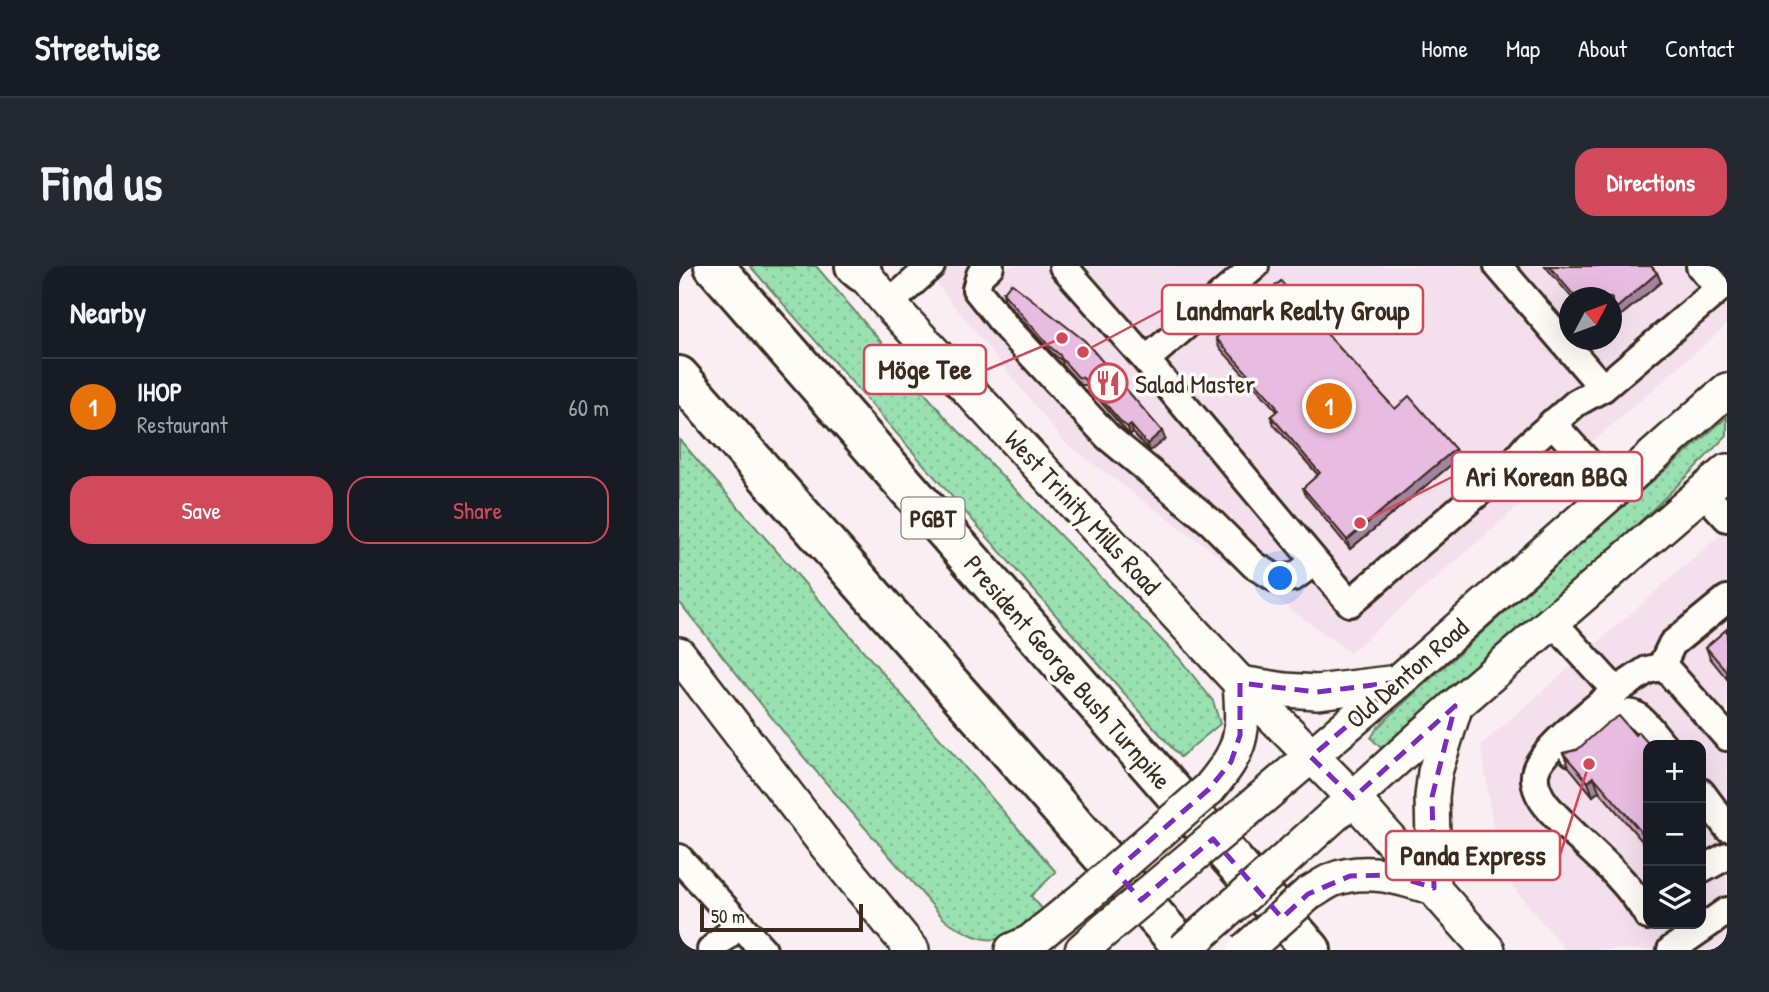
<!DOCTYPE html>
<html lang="en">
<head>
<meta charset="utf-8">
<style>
  :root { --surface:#171b24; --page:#242831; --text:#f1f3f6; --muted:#9ea1a6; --line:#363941; --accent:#d1495b }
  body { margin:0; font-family:"Patrick Hand",sans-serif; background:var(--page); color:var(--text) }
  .controls { position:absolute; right:21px; bottom:21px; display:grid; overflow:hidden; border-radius:14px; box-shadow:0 7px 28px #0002 }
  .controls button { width:63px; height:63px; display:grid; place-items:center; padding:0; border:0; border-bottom:2px solid var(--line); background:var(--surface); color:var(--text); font:35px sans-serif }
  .compass { position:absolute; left:880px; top:21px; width:63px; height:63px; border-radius:50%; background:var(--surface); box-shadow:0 7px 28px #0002; rotate:49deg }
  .scale { position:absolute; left:21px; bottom:18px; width:163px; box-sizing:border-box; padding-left:7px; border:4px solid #3b2a1e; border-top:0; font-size:19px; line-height:24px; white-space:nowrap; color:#3b2a1e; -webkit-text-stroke:5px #fdfcf7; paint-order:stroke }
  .you { position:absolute; left:602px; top:313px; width:24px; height:24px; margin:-18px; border:5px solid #fff; border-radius:50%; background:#1a73e8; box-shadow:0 0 0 10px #1a73e833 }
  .badge { display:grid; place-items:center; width:46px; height:46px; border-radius:50%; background:var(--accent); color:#fff; font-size:23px; font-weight:700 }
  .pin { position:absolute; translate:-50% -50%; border:4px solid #fff; box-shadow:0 2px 7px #0006 }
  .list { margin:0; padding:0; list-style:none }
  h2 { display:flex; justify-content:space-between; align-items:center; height:91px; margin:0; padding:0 28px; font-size:30px }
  h2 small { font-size:23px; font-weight:400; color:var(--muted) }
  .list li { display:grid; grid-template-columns:46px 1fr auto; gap:21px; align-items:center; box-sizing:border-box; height:98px; padding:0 28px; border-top:2px solid var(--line) }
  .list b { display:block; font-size:26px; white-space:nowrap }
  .list p { margin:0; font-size:23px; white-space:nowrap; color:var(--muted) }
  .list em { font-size:23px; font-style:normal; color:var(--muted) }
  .actions { display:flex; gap:14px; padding:21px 28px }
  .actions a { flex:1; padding:16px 0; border:2px solid var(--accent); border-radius:21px; text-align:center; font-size:24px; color:var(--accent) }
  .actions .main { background:var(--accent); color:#fff }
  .icon { flex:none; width:38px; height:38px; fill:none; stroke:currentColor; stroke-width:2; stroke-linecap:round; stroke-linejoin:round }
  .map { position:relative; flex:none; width:1048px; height:684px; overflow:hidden; border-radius:21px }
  header { display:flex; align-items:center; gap:42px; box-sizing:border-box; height:98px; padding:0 35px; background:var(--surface); border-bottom:2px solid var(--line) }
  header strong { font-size:33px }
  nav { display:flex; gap:38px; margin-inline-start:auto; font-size:24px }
  .intro { display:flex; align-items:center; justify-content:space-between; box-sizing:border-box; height:168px; padding:0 42px }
  h1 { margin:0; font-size:49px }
  .button { padding:18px 32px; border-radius:21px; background:var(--accent); color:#fff; font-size:24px; font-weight:700 }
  main { display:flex; gap:42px; padding:0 42px }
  aside { flex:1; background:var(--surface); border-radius:21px; box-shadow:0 7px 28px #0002 }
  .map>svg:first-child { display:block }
</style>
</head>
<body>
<header>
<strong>Streetwise</strong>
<nav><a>Home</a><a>Map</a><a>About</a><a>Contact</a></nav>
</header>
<div class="intro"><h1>Find us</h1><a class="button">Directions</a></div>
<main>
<aside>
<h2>Nearby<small></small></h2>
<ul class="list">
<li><span class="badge" style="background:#e8710a">1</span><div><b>IHOP</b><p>Restaurant</p></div><em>60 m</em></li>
</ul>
<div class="actions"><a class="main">Save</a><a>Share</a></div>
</aside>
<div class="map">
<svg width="1048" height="684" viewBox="0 0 1048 684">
  <defs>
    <pattern id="grass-dots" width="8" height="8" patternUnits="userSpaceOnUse" patternTransform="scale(1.75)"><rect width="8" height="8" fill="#99e1b0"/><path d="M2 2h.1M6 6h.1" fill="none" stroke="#85c197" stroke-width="1.8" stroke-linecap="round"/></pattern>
  </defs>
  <rect width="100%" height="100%" fill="#f9eff2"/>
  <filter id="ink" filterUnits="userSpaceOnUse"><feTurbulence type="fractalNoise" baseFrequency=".0143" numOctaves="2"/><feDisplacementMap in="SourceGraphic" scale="14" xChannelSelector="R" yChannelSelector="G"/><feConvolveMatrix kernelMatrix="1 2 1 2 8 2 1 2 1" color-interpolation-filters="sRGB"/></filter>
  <g filter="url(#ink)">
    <g fill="#f4e0ed" fill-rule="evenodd">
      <path d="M243,0H1048V59L671,387L386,177ZM890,32H932V74H890Z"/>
      <path d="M1048,263V684H886L820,604L802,479ZM969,479H1022V658H969Z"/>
    </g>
    <g fill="url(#grass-dots)" stroke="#6a8667" stroke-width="2">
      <path d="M71,0H137L268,153L500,392L534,435L541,458L501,491Z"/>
      <path d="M1048,151V169C948,273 839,368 733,466L705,485L692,472L698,462L717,444L910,270Z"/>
      <path d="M0,173L377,606L352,630L367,647C323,678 311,684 265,653L123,489L0,336Z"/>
    </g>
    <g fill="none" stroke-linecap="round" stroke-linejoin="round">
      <g stroke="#3b2a1e" stroke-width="32">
        <g id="minor">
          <path d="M311,0L301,9L297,23L328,62L429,171L533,257L575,299L598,313L615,311L635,296"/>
          <path d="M384,0L467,94L671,337L834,197L849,179L897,137L924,122L1040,23L1021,0"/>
          <path d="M819,0L924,122"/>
          <path d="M210,38L252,0"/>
          <path d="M467,94L576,0"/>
          <path d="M873,157L935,225"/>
          <path d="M1024,226L1048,252"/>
          <path d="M874,356L937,425L968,404L982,401L990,406L1048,471"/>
          <path d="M982,401L993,378L1048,333"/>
          <path d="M937,425C918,440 863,483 857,504C853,516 860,530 867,539C876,550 887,560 897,570C923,594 951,619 969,650"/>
          <path d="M893,486C907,474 938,438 958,450C967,456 976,470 984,479"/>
          <path d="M1022,526L1048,561"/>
          <path d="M0,592L84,684"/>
          <path d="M1022,604L1048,590"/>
          <path d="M32,684L61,658"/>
          <path d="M992,684L1048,645"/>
        </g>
      </g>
      <g stroke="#3b2a1e" stroke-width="38">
        <g id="major">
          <path d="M178,0L210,38L561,417L674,532L809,684"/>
          <path d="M0,388L143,574L233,684"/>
          <path d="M561,417L606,424L638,426L719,416"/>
          <path d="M530,523C564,482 565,470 561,417"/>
          <path d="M558,553L719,416L1048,124"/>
          <path d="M600,599L776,440L1048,205"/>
          <path d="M755,622L753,531L756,506L776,442"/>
          <path d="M629,628C637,624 644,618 653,614C686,600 722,612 755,622"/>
          <path d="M333,684L351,676L405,632"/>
          <path d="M403,684L428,662"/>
        </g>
      </g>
      <g stroke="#3b2a1e" stroke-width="44">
        <g id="highway">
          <path d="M35,0L632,684"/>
          <path d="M176,0L183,6"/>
          <path d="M0,110L506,684"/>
        </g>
      </g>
      <use href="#minor" stroke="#fdfcf7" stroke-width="26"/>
      <use href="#major" stroke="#fdfcf7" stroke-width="33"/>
      <use href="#highway" stroke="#fdfcf7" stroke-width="38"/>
      <g stroke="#3b2a1e" stroke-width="38" stroke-linecap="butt">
        <g id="major-bridge">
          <path d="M405,632L530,523"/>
          <path d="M428,662L558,553"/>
          <path d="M504,684L600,599"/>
          <path d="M566,684L629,628"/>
        </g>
      </g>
      <use href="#major-bridge" stroke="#fdfcf7" stroke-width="33"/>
    </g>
    <g fill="#c8a2c1" stroke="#3b2a1e" stroke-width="2">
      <path d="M866,0H972L978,7L982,16L933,57V32H893Z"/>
      <path d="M324,27L486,173L471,185L454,167L451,169L446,164L407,119H402L384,100L383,95L373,87L326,35Z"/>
      <path d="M614,30L647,58L642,62L716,143L780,192L671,283L627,230L624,222L639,209L595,159L592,150L598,145L540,81L537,72Z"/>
      <path d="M1048,363V413L1031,392L1027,381Z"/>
      <path d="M956,469L969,479V582L920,525L914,530L890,501L884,487Z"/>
      <path d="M1022,545L1028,560L1022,563Z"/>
    </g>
    <g fill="#a2849d" stroke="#3b2a1e" stroke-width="2">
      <path d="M978,7L982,16L933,57V46Z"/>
      <path d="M644,49L647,58L640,64L637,56Z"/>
      <path d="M452,159L454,167L451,169L449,161Z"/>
      <path d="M483,165L486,173L471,185L468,178Z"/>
      <path d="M776,183L780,192L671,283L668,274Z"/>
      <path d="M915,511L920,525L914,530L909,516Z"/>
    </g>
    <g fill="#e8bce0" stroke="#3b2a1e" stroke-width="2">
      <path d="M870,0H972L978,7L933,46V32H897Z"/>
      <path d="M602,15L614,30L621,23L644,49L637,56L716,143L730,130L776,183L668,274L624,222L641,207L592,150L599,144L596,138L537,72Z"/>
      <path d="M332,17L406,75L483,165L468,178L452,159L449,161L443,157L404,112L399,111L382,92L381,89L370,80L324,27Z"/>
      <path d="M1048,363V406L1027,381Z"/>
      <path d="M940,450L956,469L959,466L971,479H969V574L915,511L909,516L884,487L898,484L927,458Z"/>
    </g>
  </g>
  <path fill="none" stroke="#7b2cbf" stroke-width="5" stroke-dasharray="14 9" stroke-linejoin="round" d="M719,416L632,491L674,532L776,440L753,531L755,622L713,609L671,610L629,628L603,652L534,573L462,634L436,605L530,523L552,496L561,469V417L638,426Z"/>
  <defs>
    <g id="restaurant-ring" transform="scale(2.0125)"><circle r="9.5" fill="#fdfcf7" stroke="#d1495b" stroke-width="1.5"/><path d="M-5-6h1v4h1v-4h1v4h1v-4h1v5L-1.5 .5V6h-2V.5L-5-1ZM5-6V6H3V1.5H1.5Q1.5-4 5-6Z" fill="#d1495b"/></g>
  </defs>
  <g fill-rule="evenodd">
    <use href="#restaurant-ring" x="429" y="117"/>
  </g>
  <g text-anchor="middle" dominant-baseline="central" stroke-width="7" stroke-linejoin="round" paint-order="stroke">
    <rect fill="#fdfcf7" stroke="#75695f" stroke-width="2" x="222.5" y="231.5" width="63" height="41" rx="5"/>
    <g font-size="24" font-weight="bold" fill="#3b2a1e">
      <text x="254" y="252">PGBT</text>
    </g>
    <g font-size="26" fill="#3b2a1e" stroke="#fdfcf7" text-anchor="start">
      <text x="456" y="117">Salad Master</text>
    </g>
    <g font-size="26" fill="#3b2a1e" stroke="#fdfcf7">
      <text transform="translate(404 246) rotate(47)">West Trinity Mills Road</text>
      <text transform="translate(389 406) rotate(49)">President George Bush Turnpike</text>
      <text transform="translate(728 407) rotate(-41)">Old Denton Road</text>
    </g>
  </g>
  <path fill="none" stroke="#d1495b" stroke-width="2.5" d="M404 86L483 44M383 72L307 104M681 257L773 211M910 498L881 589"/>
  <g fill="#d1495b" stroke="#fdfcf7" stroke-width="2.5">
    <circle cx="404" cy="86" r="7"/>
    <circle cx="383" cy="72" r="7"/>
    <circle cx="681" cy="257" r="7"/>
    <circle cx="910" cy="498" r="7"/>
  </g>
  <g fill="#fdfcf7" stroke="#d1495b" stroke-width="2.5">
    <rect x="483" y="19" width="261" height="49" rx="7"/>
    <rect x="185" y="79" width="122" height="49" rx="7"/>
    <rect x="773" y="186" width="190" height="49" rx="7"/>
    <rect x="707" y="565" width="174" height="49" rx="7"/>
  </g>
  <g font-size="28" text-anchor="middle" font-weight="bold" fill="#3b2a1e">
    <text x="614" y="54">Landmark Realty Group</text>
    <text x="246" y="113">Möge Tee</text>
    <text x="868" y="220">Ari Korean BBQ</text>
    <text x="794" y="599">Panda Express</text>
  </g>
</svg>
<div class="controls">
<button>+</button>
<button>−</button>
<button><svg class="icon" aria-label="layers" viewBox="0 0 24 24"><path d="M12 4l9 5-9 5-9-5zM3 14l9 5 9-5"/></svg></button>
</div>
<svg class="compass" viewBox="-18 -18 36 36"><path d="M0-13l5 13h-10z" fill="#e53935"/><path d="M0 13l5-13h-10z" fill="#9ea1a6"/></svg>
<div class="scale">50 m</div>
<div class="you"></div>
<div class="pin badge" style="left:650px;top:140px;background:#e8710a">1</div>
</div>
</main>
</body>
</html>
